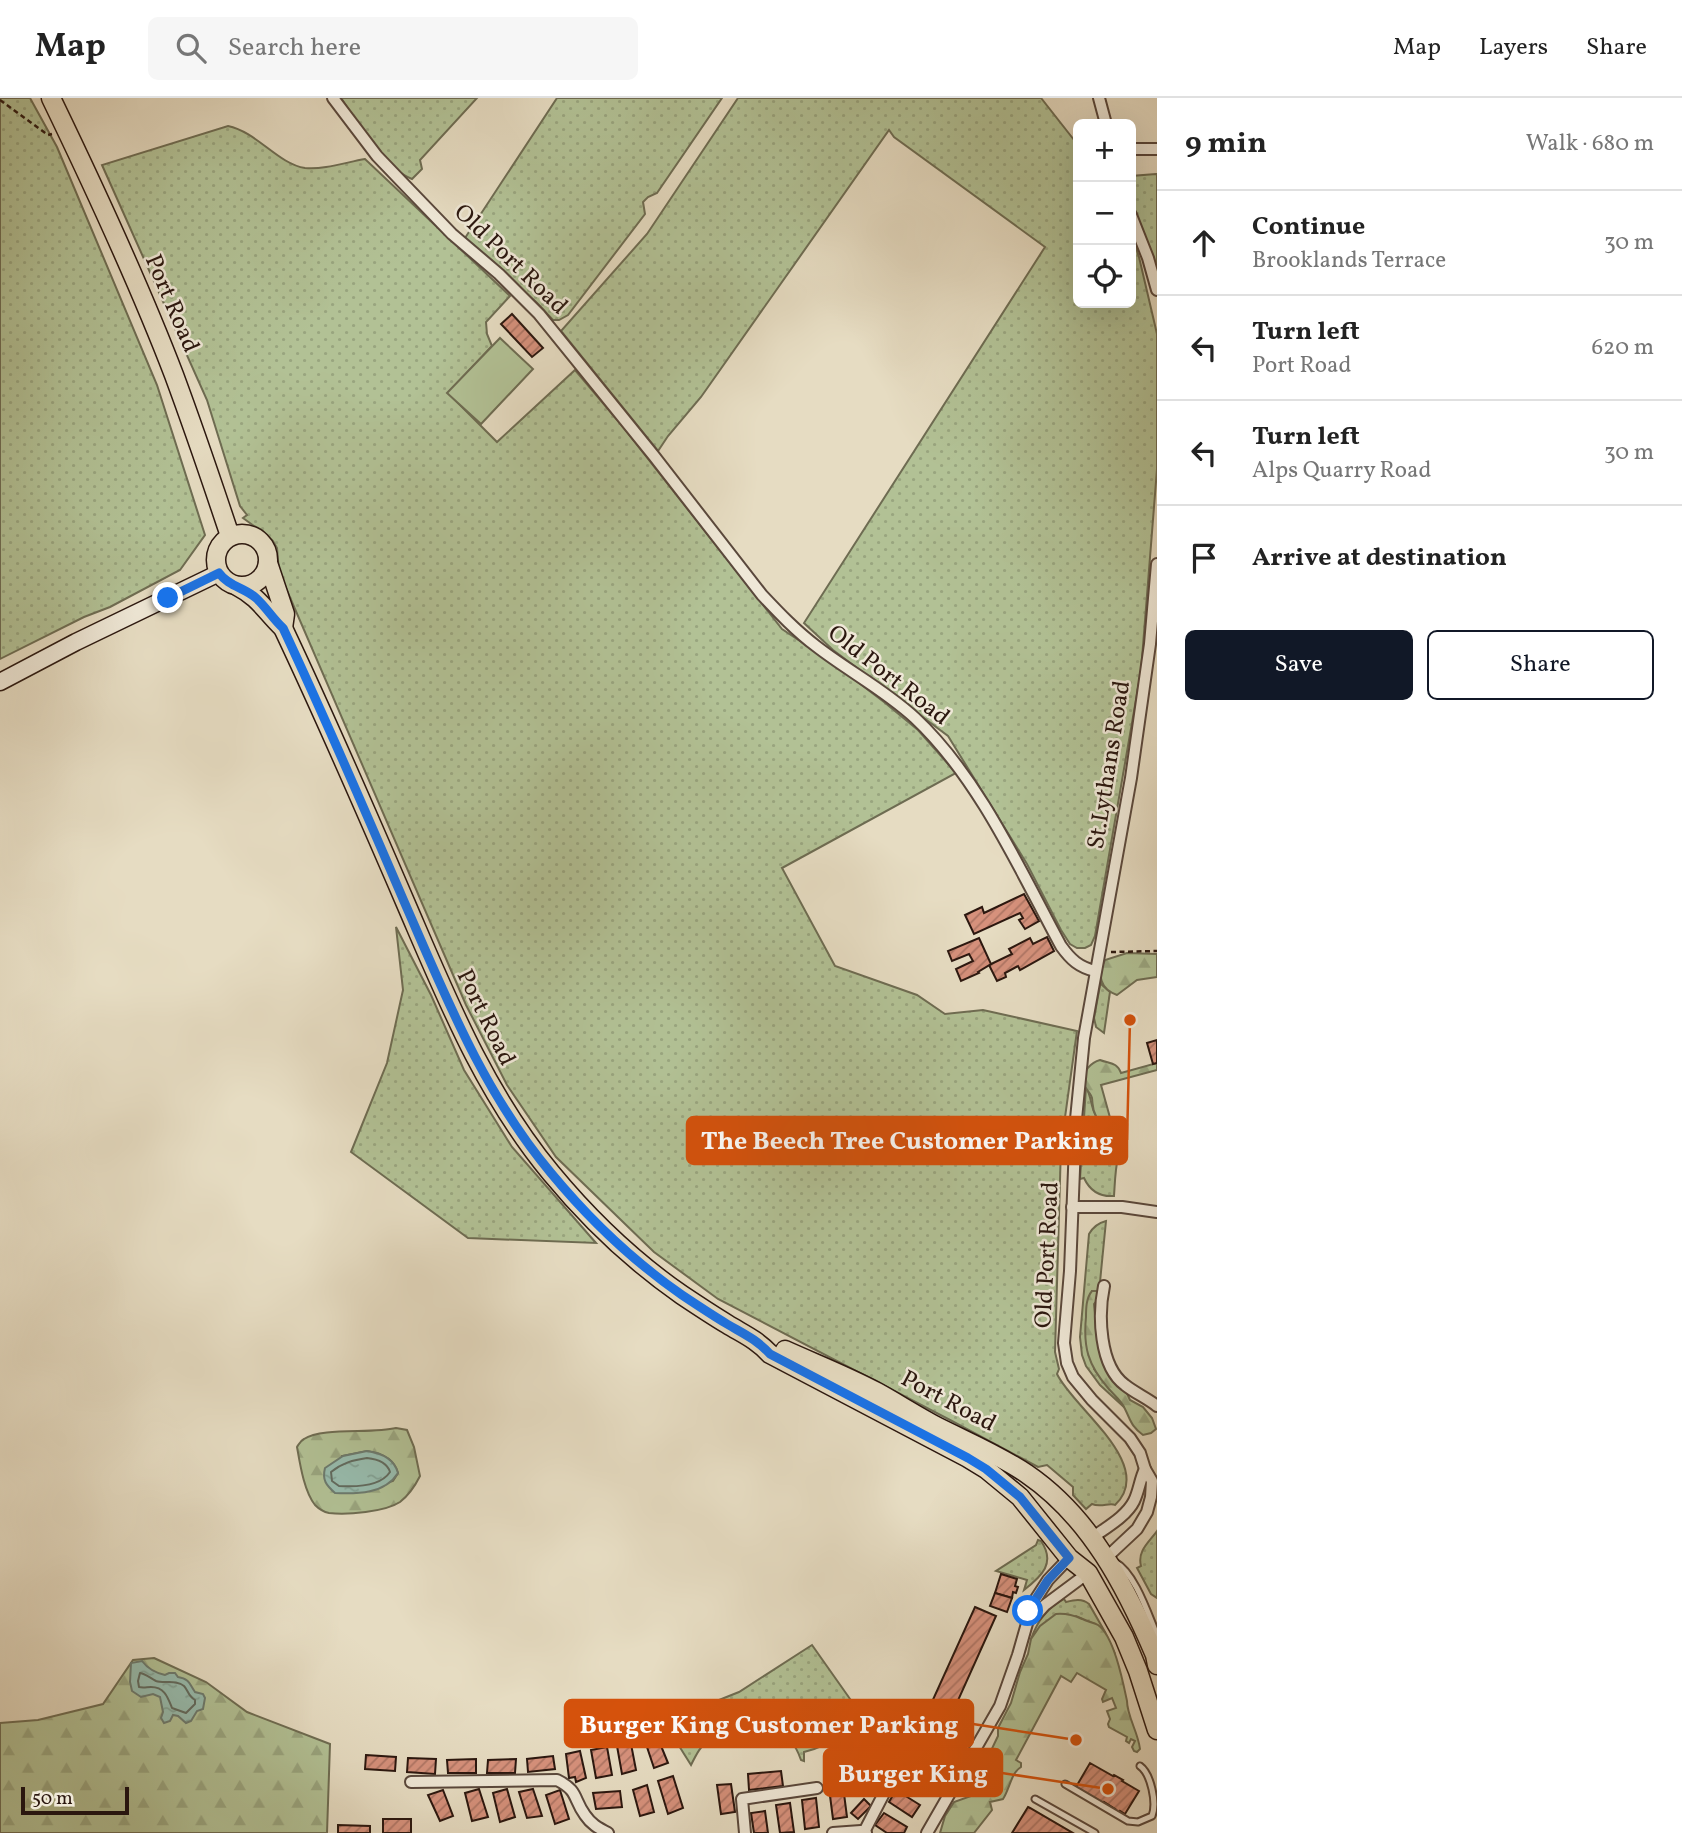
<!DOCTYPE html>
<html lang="en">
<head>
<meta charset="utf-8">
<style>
  :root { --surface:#fff; --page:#f6f6f6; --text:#222; --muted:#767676; --line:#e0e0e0; --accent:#111827 }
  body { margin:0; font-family:Vollkorn,serif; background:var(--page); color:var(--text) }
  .controls { position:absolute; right:21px; top:21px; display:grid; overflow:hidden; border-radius:10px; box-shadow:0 7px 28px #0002 }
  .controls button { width:63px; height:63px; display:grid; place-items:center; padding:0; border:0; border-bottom:2px solid var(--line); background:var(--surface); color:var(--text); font:35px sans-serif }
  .scale { position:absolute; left:21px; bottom:18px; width:108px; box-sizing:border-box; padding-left:7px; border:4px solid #2b170f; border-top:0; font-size:19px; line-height:24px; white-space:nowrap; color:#2b170f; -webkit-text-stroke:5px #efe8d7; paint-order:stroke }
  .stop { position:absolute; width:21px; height:21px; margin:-16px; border:5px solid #1a73e8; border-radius:50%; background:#fff }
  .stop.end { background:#1a73e8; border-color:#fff; box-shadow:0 2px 7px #0008 }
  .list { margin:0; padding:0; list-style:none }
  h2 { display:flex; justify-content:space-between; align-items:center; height:91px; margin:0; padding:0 28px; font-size:30px }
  h2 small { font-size:23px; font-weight:400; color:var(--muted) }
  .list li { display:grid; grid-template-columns:46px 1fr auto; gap:21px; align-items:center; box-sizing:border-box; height:105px; padding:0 28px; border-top:2px solid var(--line) }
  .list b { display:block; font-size:26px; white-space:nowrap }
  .list p { margin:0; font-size:23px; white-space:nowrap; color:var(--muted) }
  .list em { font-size:23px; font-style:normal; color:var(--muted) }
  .actions { display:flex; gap:14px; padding:21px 28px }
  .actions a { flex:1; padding:16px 0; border:2px solid var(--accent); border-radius:10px; text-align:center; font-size:24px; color:var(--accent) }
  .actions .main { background:var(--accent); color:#fff }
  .icon { flex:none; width:38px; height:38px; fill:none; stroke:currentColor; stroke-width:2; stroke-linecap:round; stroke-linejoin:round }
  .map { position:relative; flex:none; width:1157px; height:1735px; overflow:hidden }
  header { display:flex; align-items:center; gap:42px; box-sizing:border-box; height:98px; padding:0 35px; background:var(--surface); border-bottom:2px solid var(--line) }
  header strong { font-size:33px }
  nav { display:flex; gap:38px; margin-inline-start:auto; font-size:24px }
  .search { width:490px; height:63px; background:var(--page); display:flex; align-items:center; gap:18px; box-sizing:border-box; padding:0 24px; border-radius:10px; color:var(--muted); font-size:26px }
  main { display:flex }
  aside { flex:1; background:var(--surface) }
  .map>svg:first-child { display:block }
</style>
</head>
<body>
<header>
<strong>Map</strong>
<div class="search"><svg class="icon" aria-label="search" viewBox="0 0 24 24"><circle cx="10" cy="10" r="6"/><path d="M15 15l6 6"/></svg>Search here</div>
<nav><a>Map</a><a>Layers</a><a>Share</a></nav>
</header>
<main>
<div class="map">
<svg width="1157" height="1735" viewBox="0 0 1157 1735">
  <defs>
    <pattern id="grass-dots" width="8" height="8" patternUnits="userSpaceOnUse" patternTransform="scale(1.75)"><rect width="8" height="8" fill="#b2c195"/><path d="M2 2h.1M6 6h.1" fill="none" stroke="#99a57f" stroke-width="1.8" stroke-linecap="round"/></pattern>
    <pattern id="forest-firs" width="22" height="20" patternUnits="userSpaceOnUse" patternTransform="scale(1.75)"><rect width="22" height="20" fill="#b2c195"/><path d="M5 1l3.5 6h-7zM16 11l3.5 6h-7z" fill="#99a57f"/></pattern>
    <pattern id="water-ripples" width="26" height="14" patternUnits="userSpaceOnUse" patternTransform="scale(1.75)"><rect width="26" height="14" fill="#97bcae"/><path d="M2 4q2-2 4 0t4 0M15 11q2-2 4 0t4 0" fill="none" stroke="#82a194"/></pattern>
    <pattern id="building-hatch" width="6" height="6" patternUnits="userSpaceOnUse" patternTransform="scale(1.75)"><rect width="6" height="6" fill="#d6917c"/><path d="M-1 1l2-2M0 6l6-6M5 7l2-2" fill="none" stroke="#ae7564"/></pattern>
  </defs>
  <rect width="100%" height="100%" fill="#e6dcc2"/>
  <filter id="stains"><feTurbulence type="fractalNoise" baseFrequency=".00286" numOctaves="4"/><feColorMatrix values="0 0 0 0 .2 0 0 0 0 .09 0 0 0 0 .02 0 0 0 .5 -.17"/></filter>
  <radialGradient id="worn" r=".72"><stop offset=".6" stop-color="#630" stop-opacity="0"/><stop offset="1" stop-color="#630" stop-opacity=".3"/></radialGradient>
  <g fill="url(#grass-dots)" stroke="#6e6c52" stroke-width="2">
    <path d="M0,0H30L57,49L157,287L205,437L180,472L110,509L84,519L0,561Z"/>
    <path d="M341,0H477L420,62L422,71L412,81C385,71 357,24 341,0Z"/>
    <path d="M557,0H722L657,95L648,99L643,104L645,116L568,217L559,222H553L537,205L465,140Z"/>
    <path d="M738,0H1041L1078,47V205H1131V134L1139,159L1157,236V371L1141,573L1095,838L1091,847L1085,850H1077L1070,846L1061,832L1027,766L948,638L833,552L804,525L1045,149L894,39L889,32L701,299L668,338L658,353L561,233L647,136Z"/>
    <path d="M228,28C257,34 278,66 305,70C324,72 347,64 365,61L510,198L486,224L487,236L492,248L448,295L497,344L575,272L619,324L782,531L830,563L884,604L918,632L956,675L782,770L835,868L917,897L945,916L983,912L1077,933L1061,1048L1055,1254L1059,1271L1057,1276C1073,1310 1157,1367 1115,1407C1110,1404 1101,1410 1092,1406L1086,1411L1073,1397V1389L1047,1367L1038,1369L950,1322L718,1201L654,1154L556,1059L507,987L466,907L279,474L277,450L273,443L262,432L254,428L243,420L247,417L240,408L207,302L102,67Z"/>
    <path d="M1156,76H1157V174L1133,111L1131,102V78Z"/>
    <path d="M396,829L431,897L464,972L512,1049L596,1145L468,1140L351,1054L387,965L403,892Z"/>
    <path d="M1101,882L1102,887L1110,894L1104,935L1096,929L1094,920Z"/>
    <path d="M1086,989C1092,1000 1090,1007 1096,1018C1094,1029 1100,1047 1100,1060L1114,1062L1118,1059C1115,1073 1115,1084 1114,1098C1100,1099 1090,1093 1084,1080L1080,1081Z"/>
    <path d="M1106,1123L1100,1184L1098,1193H1092L1094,1271L1125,1310L1100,1287L1086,1268L1082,1257L1080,1239L1089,1136C1093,1129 1098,1125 1106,1123Z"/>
    <path d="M1157,1433V1500L1151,1496L1137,1470L1141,1468C1137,1453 1149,1444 1157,1433Z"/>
    <path d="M1038,1442L1041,1443C1056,1465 1042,1478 1024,1492L1027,1482L996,1473L1036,1447Z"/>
    <path d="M1064,1501L1066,1504C1074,1502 1082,1500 1089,1506L1105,1534L1115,1556L1109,1543L1095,1526L1076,1518L1035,1536L1031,1541C1038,1522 1046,1511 1064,1501Z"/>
    <path d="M812,1547L855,1608C841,1636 836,1646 804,1654V1663L801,1662C789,1626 757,1620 725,1633C720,1635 714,1636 710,1640C701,1647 696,1657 691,1667L664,1624L739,1594Z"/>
  </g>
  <g fill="url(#forest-firs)" stroke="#6e6c52" stroke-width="2" fill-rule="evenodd">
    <path d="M1127,855L1157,856V879L1137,882L1117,897C1100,891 1097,877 1105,862Z"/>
    <path d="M1100,962C1110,966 1117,964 1121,975L1157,965V972L1101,987L1117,1045L1118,1059L1114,1062L1105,1064L1100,1060C1100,1047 1094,1029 1096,1018C1092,1011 1093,1008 1092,1000C1091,995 1084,990 1083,984C1081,974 1092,964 1100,962Z"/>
    <path d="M1092,1193H1098L1099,1200L1094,1206L1097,1240L1104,1268L1109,1276L1125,1291L1130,1302L1143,1309L1152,1320L1156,1331L1151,1335L1143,1337C1131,1328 1131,1323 1125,1311C1122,1303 1113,1296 1108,1290C1088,1267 1083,1249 1086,1219C1086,1211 1086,1200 1092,1193Z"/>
    <path d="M396,1330L407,1332L414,1349L420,1378C415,1388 409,1397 400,1404C385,1414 347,1417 329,1415C324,1414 319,1411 315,1407C304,1393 300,1366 297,1349C299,1346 300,1343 304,1341C322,1329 372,1336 396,1330ZM367,1353C381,1355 394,1360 398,1375L393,1383L359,1394L347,1395L342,1358Z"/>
    <path d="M1056,1516C1066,1515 1073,1517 1082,1521C1087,1524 1093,1524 1098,1527C1114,1538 1123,1584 1127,1603C1127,1618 1138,1634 1140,1651L1137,1654L1134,1653L1132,1649L1135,1643L1131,1641L1129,1645L1126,1643L1127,1639L1109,1629L1108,1626L1110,1621L1107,1613L1116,1610L1112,1600L1103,1604L1102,1601L1106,1592L1077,1575L1071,1584L1061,1578L1016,1662L1021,1665V1669C1011,1675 1010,1690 1003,1701L990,1704L992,1712L974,1735H940L945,1718L954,1704L971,1698L967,1692C967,1676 972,1664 988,1659L998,1638V1630L1011,1605L1020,1574L1028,1556L1031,1541L1040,1528Z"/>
    <path d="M154,1560L206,1584L247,1614L330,1646L327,1735H0V1625L38,1622L103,1606L133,1562Z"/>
  </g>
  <path fill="#b2c195" stroke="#6e6c52" stroke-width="2" d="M500,240L533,271L481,326L447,295Z"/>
  <g fill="url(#water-ripples)" stroke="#6c7a6e" stroke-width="2">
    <path d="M367,1353C381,1355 394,1360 398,1375C385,1396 357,1396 335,1395C326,1387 322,1382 325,1370L343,1358Z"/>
    <path d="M142,1563C148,1571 156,1575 165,1577L169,1575H175L178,1579C189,1581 189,1585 195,1594L203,1596L205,1600L203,1611L197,1613L191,1623L186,1625L178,1618L173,1617L170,1623L164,1625L161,1620L163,1614L160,1599L153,1596L141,1599L132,1593L130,1584L131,1565Z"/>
  </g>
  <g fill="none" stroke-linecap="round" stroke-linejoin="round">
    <g stroke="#616a5e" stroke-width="2">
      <path d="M367,1360C376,1361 387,1364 390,1374C380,1389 355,1389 339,1388L332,1383L331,1374C342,1365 353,1362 367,1360Z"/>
      <path d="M140,1575C146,1576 150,1580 156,1583C164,1586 176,1581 184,1588C188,1592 188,1598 195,1602V1606L186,1615L172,1610C168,1600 165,1589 151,1589C147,1589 143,1590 139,1589L138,1583Z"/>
    </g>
  </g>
  <g fill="url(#building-hatch)" stroke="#2b170f" stroke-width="2">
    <path d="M512,216L543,250L532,259L501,226Z"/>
    <path d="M1024,796L1039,823L1025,831L1019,822L1023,820L1020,815L974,836L965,817L982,809L984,815Z"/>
    <path d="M1047,839L1054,853L1020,872L1018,868L1005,875L1006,879L997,883L989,867L1012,856L1009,851L1030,840L1033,846Z"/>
    <path d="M979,840L991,866L978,874L979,875L961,883L956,871L973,863L969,856L952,863L948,853Z"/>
    <path d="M1157,942V965L1153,966L1147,945Z"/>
    <path d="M1001,1476L1017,1481L1015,1488L1018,1489L1016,1495L1013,1494L1012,1500L995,1495Z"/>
    <path d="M995,1495L1012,1500L1007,1514L990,1508Z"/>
    <path d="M975,1509L996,1518L942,1638L921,1628Z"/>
    <path d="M871,1620L885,1630L869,1654L856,1644Z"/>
    <path d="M896,1633L908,1640L893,1664L881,1656Z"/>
    <path d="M657,1638L668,1665L654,1670L645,1643Z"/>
    <path d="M920,1643L947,1661L938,1674L911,1657Z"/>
    <path d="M631,1646L636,1672L622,1676L617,1648Z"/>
    <path d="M607,1649L612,1677L596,1680L591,1652Z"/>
    <path d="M580,1653L586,1680L576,1684L575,1679L569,1680L566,1656Z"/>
    <path d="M366,1657L396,1659L395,1673L365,1671Z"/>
    <path d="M553,1658L555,1671L528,1674L527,1661Z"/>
    <path d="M408,1660L436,1661L435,1676L407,1674Z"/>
    <path d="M476,1661V1675H448L447,1662Z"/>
    <path d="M516,1661L515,1675H487L488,1662Z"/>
    <path d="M1090,1665L1113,1678L1114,1677L1123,1682L1122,1683L1139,1693L1125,1716L1120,1713L1119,1715L1114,1712L1115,1711L1104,1704L1103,1706L1076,1689Z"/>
    <path d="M781,1673L783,1688L749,1692L748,1676Z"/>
    <path d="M673,1678L683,1710L668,1716L658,1683Z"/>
    <path d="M731,1686L735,1714L721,1716L717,1687Z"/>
    <path d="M647,1687L654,1714L640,1718L633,1692Z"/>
    <path d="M843,1688L847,1719L833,1721L829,1690Z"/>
    <path d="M479,1691L488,1719L472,1723L465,1695Z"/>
    <path d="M507,1691L515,1719L500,1724L493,1695Z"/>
    <path d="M533,1691L542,1718L527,1720L519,1694Z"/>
    <path d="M443,1692L453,1718L440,1723L428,1697Z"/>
    <path d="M560,1692L569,1721L555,1726L546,1697Z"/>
    <path d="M896,1692L920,1707L912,1719L889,1704Z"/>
    <path d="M620,1693L622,1709L596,1711L593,1695Z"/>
    <path d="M816,1700L819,1729L805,1731L802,1702Z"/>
    <path d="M864,1701L871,1708L858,1721L851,1715Z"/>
    <path d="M790,1705L794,1734L780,1735L776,1707Z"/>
    <path d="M1028,1709L1030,1710L1073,1735H1012Z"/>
    <path d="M765,1713L768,1735H754L751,1715Z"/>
    <path d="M884,1715L907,1729L904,1735H887L875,1727Z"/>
    <rect x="383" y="1721" width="28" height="14"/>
    <path d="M338,1727L370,1728V1735H338Z"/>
  </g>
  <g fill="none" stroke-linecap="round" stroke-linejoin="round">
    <g stroke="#5a483c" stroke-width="9">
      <g id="lane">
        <path d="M1115,1464C1135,1475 1148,1516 1157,1537"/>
        <path d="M1065,1686L1128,1723L1138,1724L1152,1718C1157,1705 1151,1676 1140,1668"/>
        <path d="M1035,1701L1095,1735"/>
      </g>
    </g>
    <g stroke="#5a483c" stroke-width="14">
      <g id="street">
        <path d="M333,0L377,58L400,82L452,136L499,176L539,216L654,358L762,497C779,515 796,533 816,548C848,573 885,592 915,620C979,680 1020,772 1061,848C1071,862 1079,869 1095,873"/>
        <path d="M1099,0L1106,26"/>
        <path d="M1131,51H1157"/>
        <path d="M1131,117L1148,160L1157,192"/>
        <path d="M1072,1109H1122L1157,1114"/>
        <path d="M1104,1188C1098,1216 1099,1268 1125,1287C1135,1295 1147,1300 1157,1308"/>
        <path d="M1092,1440C1105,1430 1126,1419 1134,1403C1139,1393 1140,1381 1145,1371"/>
        <path d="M1106,1460L1137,1431L1147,1414L1151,1399L1152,1383L1145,1371L1140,1355L1130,1340L1092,1302L1073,1279L1067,1265L1064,1245L1070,1173L1076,1021L1084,940L1131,680L1150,546L1157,466"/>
        <path d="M1028,1522L1036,1517L1045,1507L1088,1475"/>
        <path d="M411,1684L557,1682C579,1693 573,1701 585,1717C591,1726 598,1730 608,1735"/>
        <path d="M864,1734L894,1676"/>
        <path d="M745,1735L742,1701L817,1690"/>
        <path d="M833,1735L861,1733L866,1735"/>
        <path d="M927,1735L1000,1608L1018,1557L1028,1522V1513L1048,1482L1069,1460"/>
      </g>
    </g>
    <g stroke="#2b170f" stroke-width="19">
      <path id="secondary" d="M0,584L76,544L219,475"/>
    </g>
    <g stroke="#2b170f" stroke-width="21">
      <g id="primary">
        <path d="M51,0C95,91 138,183 174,277C194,331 212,384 230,438"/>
        <circle cx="242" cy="462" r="26"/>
        <path d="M268,465L285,516L283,530"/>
        <path d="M237,488C260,500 265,513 283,530C326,621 366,713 406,806C447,901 484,994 551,1075C589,1121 633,1163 682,1197C697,1207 712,1217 727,1226C743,1236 756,1241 770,1256L968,1360L986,1371L1020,1399L1069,1460L1088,1475L1124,1539L1138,1573L1157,1632"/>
        <path d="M785,1252C816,1266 847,1278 877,1294C897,1305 917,1318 938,1329C968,1344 999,1357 1027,1376C1090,1419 1126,1489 1155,1557L1157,1567"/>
      </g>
    </g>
    <g stroke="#2b170f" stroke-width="2.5" stroke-dasharray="5 3.5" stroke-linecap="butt">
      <path d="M0,2L48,37L52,36"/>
      <path d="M1111,854L1157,853"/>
    </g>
    <use href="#lane" stroke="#efe8d7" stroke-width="5"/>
    <use href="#street" stroke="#efe8d7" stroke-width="10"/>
    <use href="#secondary" stroke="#efe8d7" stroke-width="16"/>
    <use href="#primary" stroke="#e6dcc2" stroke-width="18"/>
  </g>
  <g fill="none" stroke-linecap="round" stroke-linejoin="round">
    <path stroke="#1a73e8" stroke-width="9" d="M168,500L219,475C228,488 245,490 256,500C266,509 273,521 283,530C325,620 364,710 403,801C445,897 483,994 551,1075C589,1121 633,1163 682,1197C697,1207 712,1217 727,1226C744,1236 756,1241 770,1256L968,1360L986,1371L1020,1399L1069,1460L1048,1482L1028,1513"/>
  </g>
  <g text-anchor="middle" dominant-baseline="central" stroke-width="5" stroke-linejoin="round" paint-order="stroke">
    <g font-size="24" fill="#2b170f" stroke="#efe8d7">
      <text transform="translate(510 162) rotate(44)">Old Port Road</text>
      <text transform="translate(171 206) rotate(67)">Port Road</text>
      <text transform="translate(888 578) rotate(38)">Old Port Road</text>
      <text transform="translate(1110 667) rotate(-81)">St.Lythans Road</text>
      <text transform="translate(485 920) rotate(64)">Port Road</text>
      <text transform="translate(1048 1157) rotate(-87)">Old Port Road</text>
      <text transform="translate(948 1304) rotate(28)">Port Road</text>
    </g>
  </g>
  <path fill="none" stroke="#d5520c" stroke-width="2.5" d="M1130 922L1127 1042M1076 1642L973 1626M1108 1691L1002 1675"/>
  <g fill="#d5520c" stroke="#efe8d7" stroke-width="2.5">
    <circle cx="1130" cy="922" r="7"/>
    <circle cx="1076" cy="1642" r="7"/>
    <circle cx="1108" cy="1691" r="7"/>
  </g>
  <g fill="#d5520c" stroke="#d5520c" stroke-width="2.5">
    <rect x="687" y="1019" width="440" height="47" rx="7"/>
    <rect x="565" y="1602" width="408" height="47" rx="7"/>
    <rect x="824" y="1651" width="178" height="47" rx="7"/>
  </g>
  <g font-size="26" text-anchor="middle" font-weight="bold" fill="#fff">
    <text x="907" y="1051">The Beech Tree Customer Parking</text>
    <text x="769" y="1635">Burger King Customer Parking</text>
    <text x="913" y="1684">Burger King</text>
  </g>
  <rect width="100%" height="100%" filter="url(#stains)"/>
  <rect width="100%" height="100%" fill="url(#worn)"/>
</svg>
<div class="controls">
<button>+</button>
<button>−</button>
<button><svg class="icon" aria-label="locate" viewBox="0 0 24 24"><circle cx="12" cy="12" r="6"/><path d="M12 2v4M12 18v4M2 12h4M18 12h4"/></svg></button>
</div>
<div class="scale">50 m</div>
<div class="stop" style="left:1028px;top:1513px"></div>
<div class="stop end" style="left:168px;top:500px"></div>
</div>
<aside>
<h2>9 min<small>Walk · 680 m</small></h2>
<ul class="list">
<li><svg class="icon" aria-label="ahead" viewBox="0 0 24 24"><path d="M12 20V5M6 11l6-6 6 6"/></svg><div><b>Continue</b><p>Brooklands Terrace</p></div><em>30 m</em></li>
<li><svg class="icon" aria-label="left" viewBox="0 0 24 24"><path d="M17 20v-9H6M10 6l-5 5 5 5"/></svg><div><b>Turn left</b><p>Port Road</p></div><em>620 m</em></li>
<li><svg class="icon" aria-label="left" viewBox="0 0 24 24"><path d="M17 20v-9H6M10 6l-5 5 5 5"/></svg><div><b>Turn left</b><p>Alps Quarry Road</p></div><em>30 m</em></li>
<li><svg class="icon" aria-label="arrive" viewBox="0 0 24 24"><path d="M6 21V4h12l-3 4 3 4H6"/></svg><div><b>Arrive at destination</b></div></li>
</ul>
<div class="actions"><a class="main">Save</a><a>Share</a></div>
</aside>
</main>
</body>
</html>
